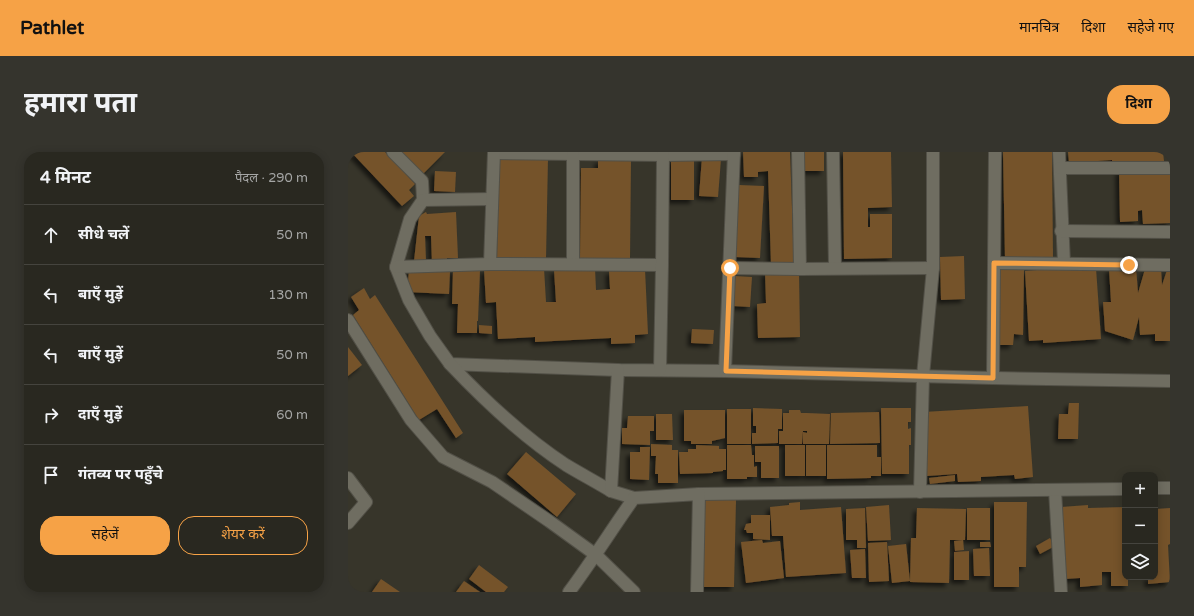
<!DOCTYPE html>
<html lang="hi">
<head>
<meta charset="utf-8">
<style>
  :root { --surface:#292820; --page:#35342d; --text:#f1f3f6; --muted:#a5a6a5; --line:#45443e; --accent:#f6a246 }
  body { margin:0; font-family:"Varela Round","Noto Sans Devanagari",sans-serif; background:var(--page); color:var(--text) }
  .controls { position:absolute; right:12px; bottom:12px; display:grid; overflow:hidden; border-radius:8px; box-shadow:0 2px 10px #0003 }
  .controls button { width:36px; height:36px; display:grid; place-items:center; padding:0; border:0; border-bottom:1px solid var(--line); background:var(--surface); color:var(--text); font:20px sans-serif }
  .stop { position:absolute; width:12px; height:12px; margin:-9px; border:3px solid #f6a246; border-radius:50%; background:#fff }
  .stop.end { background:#f6a246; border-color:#fff; box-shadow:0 1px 4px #0008 }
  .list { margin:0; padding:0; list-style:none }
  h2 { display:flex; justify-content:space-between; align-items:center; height:52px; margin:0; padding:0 16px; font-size:17px }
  h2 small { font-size:13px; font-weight:400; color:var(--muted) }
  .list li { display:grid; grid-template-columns:26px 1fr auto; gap:12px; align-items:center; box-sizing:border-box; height:60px; padding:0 16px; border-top:1px solid var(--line) }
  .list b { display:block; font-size:15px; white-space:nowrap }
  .list em { font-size:13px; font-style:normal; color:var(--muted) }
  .actions { display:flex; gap:8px; padding:12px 16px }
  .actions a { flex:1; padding:9px 0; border:1px solid var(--accent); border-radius:16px; text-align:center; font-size:14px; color:var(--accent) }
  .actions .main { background:var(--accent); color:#111 }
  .icon { flex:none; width:22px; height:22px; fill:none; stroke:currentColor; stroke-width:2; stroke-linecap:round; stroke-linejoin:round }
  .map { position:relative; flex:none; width:822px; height:440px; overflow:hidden; border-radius:16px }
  header { display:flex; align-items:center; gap:24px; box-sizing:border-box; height:56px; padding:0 20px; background:var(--accent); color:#111 }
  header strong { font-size:19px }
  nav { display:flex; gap:22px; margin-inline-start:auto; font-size:14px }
  .intro { display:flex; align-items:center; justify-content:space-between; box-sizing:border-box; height:96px; padding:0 24px }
  h1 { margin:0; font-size:28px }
  .button { padding:10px 18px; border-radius:16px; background:var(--accent); color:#111; font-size:14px; font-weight:700 }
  main { display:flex; gap:24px; padding:0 24px }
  aside { flex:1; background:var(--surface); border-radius:16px; box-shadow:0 2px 10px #0003 }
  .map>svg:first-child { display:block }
</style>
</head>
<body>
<header>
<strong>Pathlet</strong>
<nav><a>मानचित्र</a><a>दिशा</a><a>सहेजे गए</a></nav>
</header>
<div class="intro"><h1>हमारा पता</h1><a class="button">दिशा</a></div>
<main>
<aside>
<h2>4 मिनट<small>पैदल · 290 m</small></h2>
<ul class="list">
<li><svg class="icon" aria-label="ahead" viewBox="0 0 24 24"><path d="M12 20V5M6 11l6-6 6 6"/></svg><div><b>सीधे चलें</b></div><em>50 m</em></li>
<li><svg class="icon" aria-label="left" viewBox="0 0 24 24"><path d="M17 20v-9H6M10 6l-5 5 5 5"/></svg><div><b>बाएँ मुड़ें</b></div><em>130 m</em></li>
<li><svg class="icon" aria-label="left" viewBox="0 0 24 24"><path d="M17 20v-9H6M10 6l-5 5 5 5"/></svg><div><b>बाएँ मुड़ें</b></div><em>50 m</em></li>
<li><svg class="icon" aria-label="right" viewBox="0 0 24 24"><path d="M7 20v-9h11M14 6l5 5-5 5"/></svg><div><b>दाएँ मुड़ें</b></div><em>60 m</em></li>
<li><svg class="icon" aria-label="arrive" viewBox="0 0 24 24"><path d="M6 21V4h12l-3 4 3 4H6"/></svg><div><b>गंतव्य पर पहुँचे</b></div></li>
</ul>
<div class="actions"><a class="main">सहेजें</a><a>शेयर करें</a></div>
</aside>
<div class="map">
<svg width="822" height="440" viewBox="0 0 822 440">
  <defs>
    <filter id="shadow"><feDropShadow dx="-3.5" dy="3.5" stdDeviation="2" flood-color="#0009"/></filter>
  </defs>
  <rect width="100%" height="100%" fill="#37352a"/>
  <g fill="#74532b" filter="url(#shadow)">
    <path d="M3,0H37L67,32L61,38L66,44L54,54Z"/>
    <path d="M54,0H97L75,22Z"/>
    <path d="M395,0H442L446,112H423L420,19L410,20V25H396Z"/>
    <rect x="456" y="0" width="20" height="19"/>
    <path d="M495,0H543L544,55L520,56V75H522V62H544V106L496,107Z"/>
    <path d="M655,0H704L705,106L657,107Z"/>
    <path d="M720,0H815L816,9L782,11V9L764,10V8L721,11Z"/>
    <path d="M150,5L200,6L198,107H149Z"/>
    <path d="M354,5L373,7L370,45L351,44Z"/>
    <rect x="323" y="7" width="23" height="41"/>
    <path d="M250,8H283L282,107H232L233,16H250Z"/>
    <path d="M771,18L822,20V71L795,72L794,58L790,59V69L772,70Z"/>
    <path d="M87,19L108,20L107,40L86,39Z"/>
    <path d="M391,33L416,34L412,106L387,105Z"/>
    <path d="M78,60L79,62L108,60L110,106H99V111H84L83,84H77L78,109H66L71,64Z"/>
    <path d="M616,104L617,147L593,148L592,105Z"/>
    <path d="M788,115L790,141L797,117L813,116L814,133L819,118L822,117V189H807V182L792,183L791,165L785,188L757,179L755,150H763L761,117Z"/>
    <path d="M196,116L198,150H208L206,118L247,116L248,138L262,137L261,119L297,117L300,182L287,183V191L263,192V186L187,190V185L150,187L148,150L138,151L136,118Z"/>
    <path d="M714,116V118L748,116L753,187L695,191V188L681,189L677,119Z"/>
    <path d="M61,118L102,119L101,142L59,140Z"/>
    <path d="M105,118H132L130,169H129V181H109L110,152H104Z"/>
    <path d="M650,118H676L675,183L666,182L665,193H648Z"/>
    <path d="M451,119L452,185L410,186L409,152L418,151L417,120Z"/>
    <path d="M387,124L404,125L402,155L385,154Z"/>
    <path d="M16,136L22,147L27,143L115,281L108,286L89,257L71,268L5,163L11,158L3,145Z"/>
    <path d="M131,173L144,174V182L131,181Z"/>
    <path d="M344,177L366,178L365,192L343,191Z"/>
    <path d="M0,195L14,213L0,224Z"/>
    <path d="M721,251H731L730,287H710L711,262H720Z"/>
    <path d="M680,254L685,325L667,327L666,323L633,325V329L610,330L609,322L579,324L575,260Z"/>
    <path d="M405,256L434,257V277H430V291L404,292V281H408V274H405Z"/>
    <path d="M533,256H563V270H560V277L563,276V293H561V322H534Z"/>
    <rect x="379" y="257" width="24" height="35"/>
    <path d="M336,258H377V286L364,289V292H343V289H336Z"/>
    <path d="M441,258H452L453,261H459V266V261L482,262L481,292H455V280L459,281V279H455L454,292H431V279H435V261H441Z"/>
    <path d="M531,260L532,291L482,292L483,261Z"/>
    <path d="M308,262H324L325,288H308Z"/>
    <path d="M280,264H306V279H302V293L274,292V276H279Z"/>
    <path d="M303,292L324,293V298H330V331H310V322H307L308,304H303Z"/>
    <path d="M348,293L371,294V297H378V318H375V319L365,320V321L332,322L331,300H340V297H348Z"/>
    <path d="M379,293H403L404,303H406V315L409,314V325H399V327H379Z"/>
    <rect x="437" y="293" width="20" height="31"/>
    <rect x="458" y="293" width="20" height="31"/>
    <path d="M479,293H529V305H533V324H523V326L479,327Z"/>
    <path d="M407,294H431V326H413V310H407Z"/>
    <path d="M292,295H302L301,328L282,327V300H292Z"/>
    <path d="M178,300L228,342L209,365L159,322Z"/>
    <path d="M607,323V329L582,332L581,326Z"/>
    <path d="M355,348H388L386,435H353Z"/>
    <path d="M452,350V358L493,355L498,421L438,425L435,384H424L422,355L441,353V351Z"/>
    <path d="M646,350H679L678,415H671V435H646Z"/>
    <path d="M541,353L543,388L520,389L518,355Z"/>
    <path d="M740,353V356L777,355V425H780V434H763V420H754V433L732,435V426L717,427L713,355Z"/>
    <path d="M517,356L518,396H509V388H498V357Z"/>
    <path d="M569,356L618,357L617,388H602L601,431L562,430L563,386H568Z"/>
    <rect x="619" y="356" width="23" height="32"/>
    <path d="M822,356V392L820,393L822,430L800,432V425H807V357Z"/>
    <path d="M403,363H422V388L405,387V381H399L398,378H396L398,372L403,371Z"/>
    <path d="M702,386L707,394L692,402L688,394Z"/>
    <path d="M414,388L415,391L432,389L436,426L398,431L393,390Z"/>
    <path d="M615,388L616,398L607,399L606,389Z"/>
    <path d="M539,390L541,429L521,430L520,391Z"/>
    <path d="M632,390H642L643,395H632Z"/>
    <path d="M558,392L562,429L544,431L540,394Z"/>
    <path d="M641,396L642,424H626L625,397Z"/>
    <path d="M517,397L518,426H504L502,398Z"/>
    <path d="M621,399V428H606V400Z"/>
    <path d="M131,413L160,435L156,440H138L121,427Z"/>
    <path d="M33,427L52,440H24Z"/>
    <path d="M116,429L132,440H108Z"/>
  </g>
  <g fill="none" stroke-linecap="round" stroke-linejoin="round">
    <g stroke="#525047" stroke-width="14">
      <g id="minor">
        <path d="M45,0L74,29L75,48L62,67L48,115L61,148L82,184L102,212L270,218L377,219L645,226L822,229"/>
        <path d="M450,0L452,117"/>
        <path d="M485,0L487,116"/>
        <path d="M711,0L716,111"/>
        <path d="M146,1L315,3L386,2"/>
        <path d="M225,3V112"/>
        <path d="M712,16H822"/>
        <path d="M75,48L144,47"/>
        <path d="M713,79L822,80"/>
        <path d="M647,111L822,113"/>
        <path d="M142,112L146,0"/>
        <path d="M48,115L142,112L314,113"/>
        <path d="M382,116L452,117L585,116"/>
        <path d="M0,168L63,268L95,305L144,330L201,369L248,403L286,440"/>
        <path d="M102,212C137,249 175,285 218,313C233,322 248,330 263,339"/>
        <path d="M270,218L263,339L286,346"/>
        <path d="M312,218L314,113L315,3"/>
        <path d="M377,219L386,0"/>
        <path d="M645,226L647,0"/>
        <path d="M0,326L18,350L0,371"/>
        <path d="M807,336H822"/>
        <path d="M707,338L713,440"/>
        <path d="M572,340L575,224L585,116V0"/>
        <path d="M351,342L777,337"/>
        <path d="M221,440C244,409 264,377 286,346L351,342L349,440"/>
      </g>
    </g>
    <use href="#minor" stroke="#6f6d61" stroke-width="12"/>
  </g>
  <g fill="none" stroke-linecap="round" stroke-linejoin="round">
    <path stroke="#f6a246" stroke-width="5" d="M382,116L378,219L645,226L646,111L781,113"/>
  </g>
</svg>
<div class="controls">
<button>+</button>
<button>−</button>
<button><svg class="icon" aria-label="layers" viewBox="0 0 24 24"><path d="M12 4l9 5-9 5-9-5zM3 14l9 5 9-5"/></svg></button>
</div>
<div class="stop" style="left:382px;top:116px"></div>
<div class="stop end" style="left:781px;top:113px"></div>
</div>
</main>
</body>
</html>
